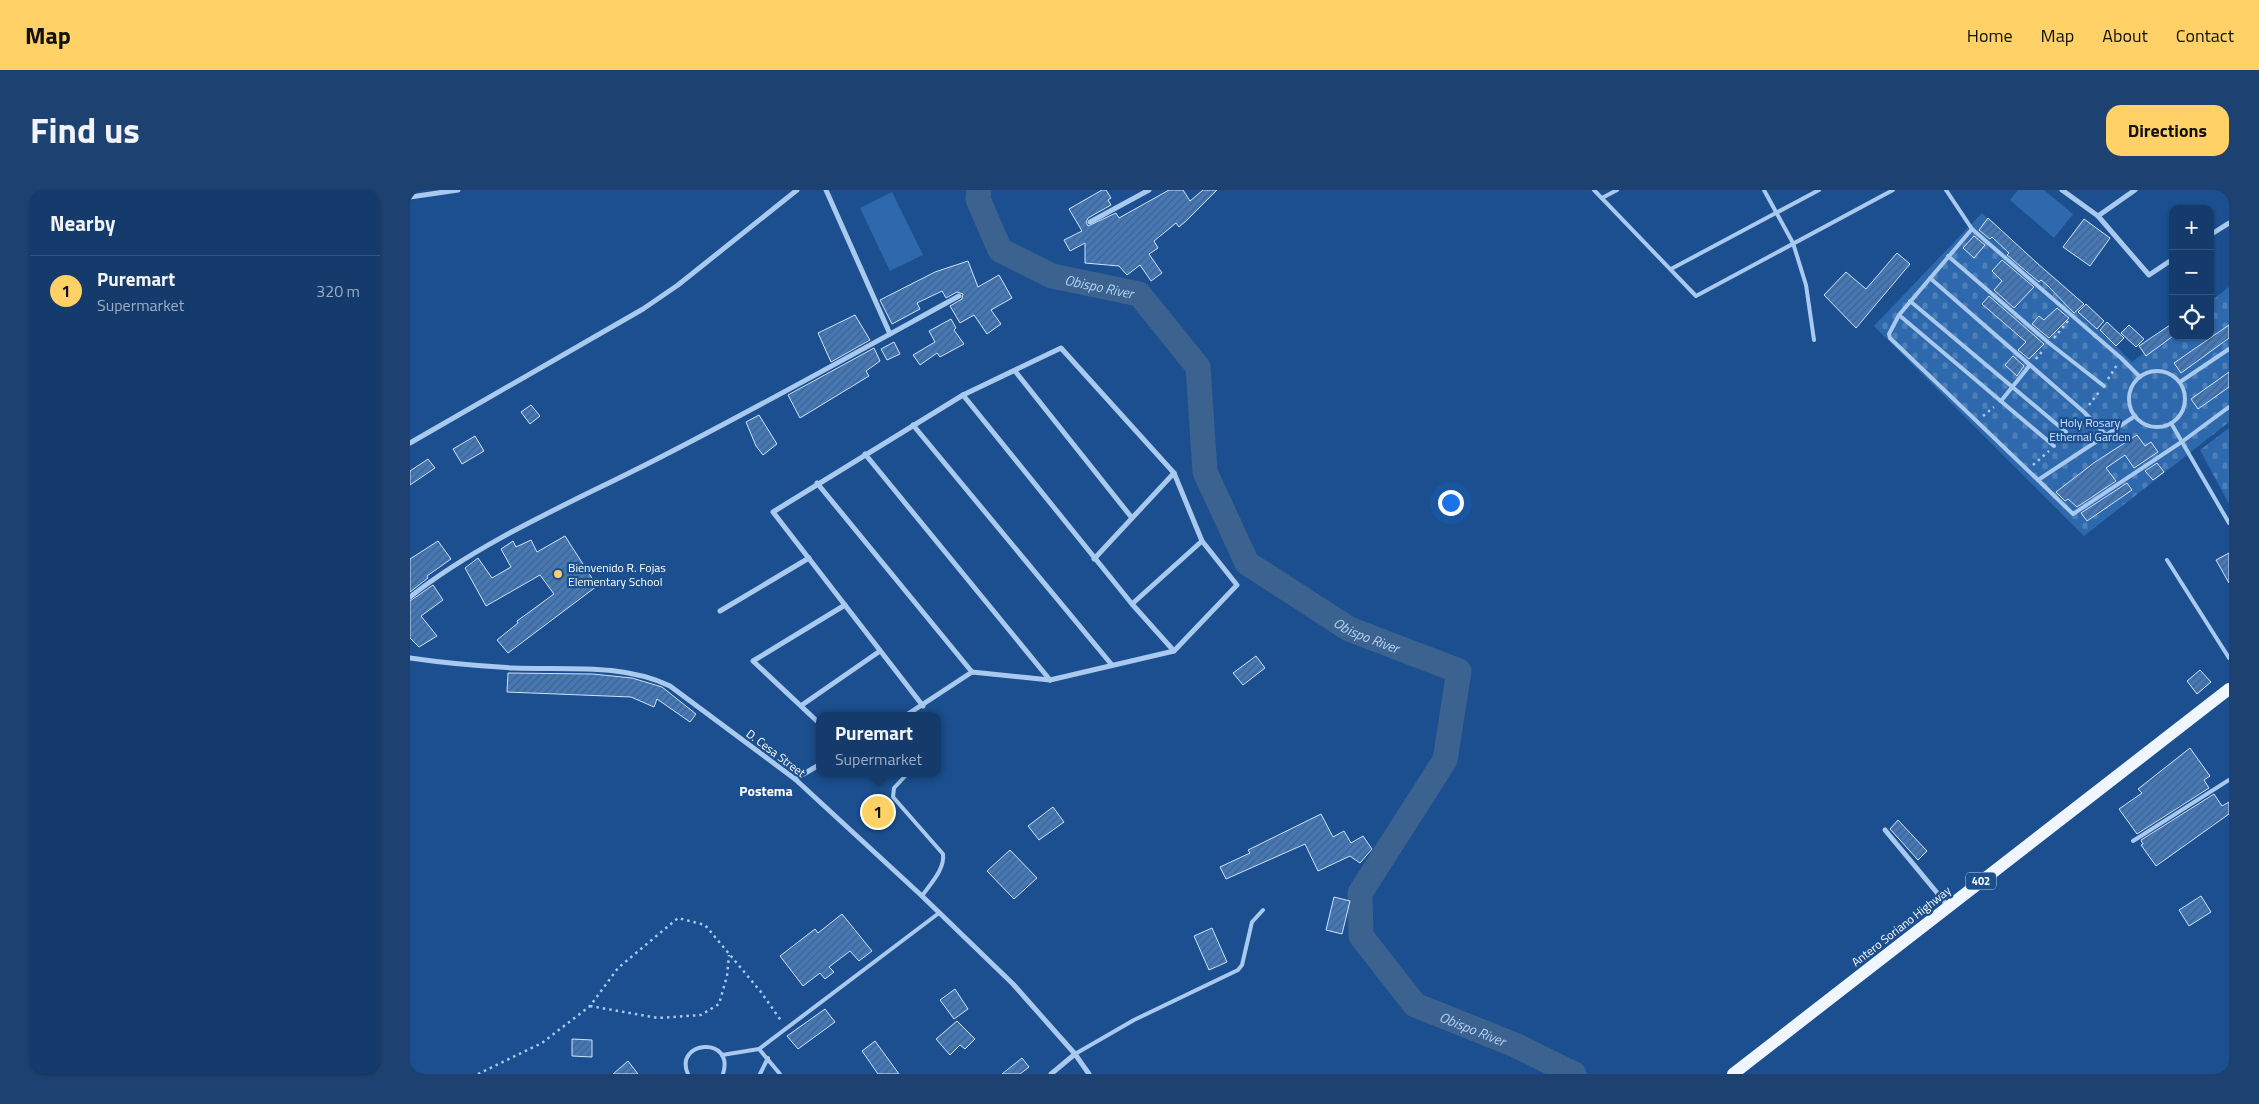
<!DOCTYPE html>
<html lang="en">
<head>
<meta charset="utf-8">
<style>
  :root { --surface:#143b6b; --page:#1d4271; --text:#f1f3f6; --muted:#9dadc1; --line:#33557e; --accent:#ffd166 }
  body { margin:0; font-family:"Titillium Web",sans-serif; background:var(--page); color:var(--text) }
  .controls { position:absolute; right:15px; top:15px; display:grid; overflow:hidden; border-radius:10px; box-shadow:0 1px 4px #0004 }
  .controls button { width:45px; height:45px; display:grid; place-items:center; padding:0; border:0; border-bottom:1px solid var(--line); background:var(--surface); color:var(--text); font:25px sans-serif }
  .you { position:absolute; left:1040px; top:312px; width:18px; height:18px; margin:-12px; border:4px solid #fff; border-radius:50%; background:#1a73e8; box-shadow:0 0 0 8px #1a73e833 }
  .badge { display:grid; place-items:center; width:32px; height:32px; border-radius:50%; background:var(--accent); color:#111; font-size:16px; font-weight:700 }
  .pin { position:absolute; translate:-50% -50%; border:2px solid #fff; box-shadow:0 1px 5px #0006 }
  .popup { position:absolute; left:406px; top:522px; width:125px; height:65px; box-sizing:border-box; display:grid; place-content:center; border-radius:10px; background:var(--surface); filter:drop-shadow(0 1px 4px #0005); font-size:16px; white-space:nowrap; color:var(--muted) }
  .popup b { font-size:19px; color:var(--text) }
  .popup::after { content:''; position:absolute; left:50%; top:100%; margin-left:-10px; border:10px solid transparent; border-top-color:var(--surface) }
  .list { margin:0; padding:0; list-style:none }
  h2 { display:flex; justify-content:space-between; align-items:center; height:65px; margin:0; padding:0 20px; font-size:21px }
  h2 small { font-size:16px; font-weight:400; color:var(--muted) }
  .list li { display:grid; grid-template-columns:32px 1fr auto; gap:15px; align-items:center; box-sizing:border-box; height:70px; padding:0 20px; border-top:1px solid var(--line) }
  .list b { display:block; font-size:19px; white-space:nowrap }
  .list p { margin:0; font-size:16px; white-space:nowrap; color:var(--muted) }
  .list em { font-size:16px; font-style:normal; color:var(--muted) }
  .icon { flex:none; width:28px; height:28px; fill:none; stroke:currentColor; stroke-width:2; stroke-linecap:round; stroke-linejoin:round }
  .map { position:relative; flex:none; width:1819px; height:884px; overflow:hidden; border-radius:15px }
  header { display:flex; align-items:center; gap:30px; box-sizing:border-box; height:70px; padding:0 25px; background:var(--accent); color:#111 }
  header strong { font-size:24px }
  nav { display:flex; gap:28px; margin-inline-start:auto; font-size:18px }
  .intro { display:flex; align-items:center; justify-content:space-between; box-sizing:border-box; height:120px; padding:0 30px }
  h1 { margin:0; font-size:35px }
  .button { padding:12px 22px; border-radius:15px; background:var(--accent); color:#111; font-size:18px; font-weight:700 }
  main { display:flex; gap:30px; padding:0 30px }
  aside { flex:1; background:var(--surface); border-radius:15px; box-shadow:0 1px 4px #0004 }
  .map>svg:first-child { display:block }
</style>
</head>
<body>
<header>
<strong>Map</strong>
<nav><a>Home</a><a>Map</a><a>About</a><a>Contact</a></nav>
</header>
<div class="intro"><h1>Find us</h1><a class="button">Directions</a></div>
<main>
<aside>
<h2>Nearby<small></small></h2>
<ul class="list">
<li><span class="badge">1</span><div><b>Puremart</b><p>Supermarket</p></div><em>320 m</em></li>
</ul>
</aside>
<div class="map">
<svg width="1819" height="884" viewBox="0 0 1819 884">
  <defs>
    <pattern id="cemetery-stones" width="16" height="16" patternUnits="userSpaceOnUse" patternTransform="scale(1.25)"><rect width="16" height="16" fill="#2e69ad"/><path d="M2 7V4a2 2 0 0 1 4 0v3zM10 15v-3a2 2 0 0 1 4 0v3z" fill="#4d80b9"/></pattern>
    <pattern id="building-hatch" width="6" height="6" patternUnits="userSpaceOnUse" patternTransform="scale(1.25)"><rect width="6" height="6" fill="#4478b7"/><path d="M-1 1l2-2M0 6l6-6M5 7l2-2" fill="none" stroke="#486282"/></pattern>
  </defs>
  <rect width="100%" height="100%" fill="#1b4f8f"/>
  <g fill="#2e69ad">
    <path d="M1608,0H1634L1663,24L1644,48L1600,10Z"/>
    <path d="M482,2L513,65L480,81L450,18Z"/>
  </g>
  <g fill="url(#cemetery-stones)">
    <path d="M1572,23L1722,172L1763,141V146H1800V112L1819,97V232L1674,346L1464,136Z"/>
    <path d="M1819,238V314L1790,260Z"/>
  </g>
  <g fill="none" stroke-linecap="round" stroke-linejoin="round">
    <path stroke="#3c6290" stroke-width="25" id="s1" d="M569,0L568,9L590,60L642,86L729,104L788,177L795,282L837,373L939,439L1049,481L1035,570L950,703L951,746L1005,815L1105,855L1164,884"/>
  </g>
  <g fill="url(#building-hatch)" stroke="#cfe3fa">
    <path d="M692,0H696L701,8L698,10L701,15L678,28L676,32L678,36L706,23L709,28L759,0H773L780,11L793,0H807L776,31L769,37L766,33L744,51L748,58L739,64L752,83L741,91L730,75L717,85L709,76L675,73V53L660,61L654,50L672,41L659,19Z"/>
    <path d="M1578,28L1627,73L1674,114L1664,123L1637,95L1631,90L1629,92L1597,65L1599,63L1582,47L1580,49L1569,40Z"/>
    <path d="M1674,29L1700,48L1680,76L1653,57Z"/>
    <path d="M1564,46L1575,55L1564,68L1553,58Z"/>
    <path d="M1487,63L1500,74L1446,138L1414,105L1436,82L1456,99Z"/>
    <path d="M1592,70L1624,97L1604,118L1584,100L1592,91L1582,81Z"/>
    <path d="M558,71L568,97L589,85L602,108L581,120L591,134L577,144L564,125L550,133L540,116L552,109L553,104L547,102L536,108L532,101L507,113L510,119L482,134L470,110L525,82Z"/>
    <path d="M1579,106L1634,154L1619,169L1608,160L1616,152L1572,114Z"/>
    <path d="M1676,114L1694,131L1687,139L1668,122Z"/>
    <path d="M1647,118L1659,128L1639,148L1622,134L1629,126L1634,130Z"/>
    <path d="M445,125L460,150L421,172L408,143Z"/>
    <path d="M541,129L546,138L544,140L554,154L530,167L527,163L510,175L503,165L525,152L519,141Z"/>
    <path d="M1697,132L1714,148L1706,156L1690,140Z"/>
    <path d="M1763,133V146L1736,166L1729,156Z"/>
    <path d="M1719,135L1734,149L1726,157L1711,143Z"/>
    <path d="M1819,135V148L1771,183L1764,173Z"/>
    <path d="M484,152L490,164L477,170L471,159Z"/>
    <path d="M464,158L470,171L456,181L459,186L390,228L378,205Z"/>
    <path d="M1603,166L1614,176L1607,186L1595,175Z"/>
    <path d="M1819,182V197L1788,219L1781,209Z"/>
    <path d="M121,215L130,226L120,234L111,222Z"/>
    <path d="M349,225L367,254L353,265L346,256L336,232Z"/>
    <path d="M1727,245L1735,256L1741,252L1748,262L1724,278L1715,265L1696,278L1706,291L1667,317L1658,309L1655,311L1646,302L1685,272Z"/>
    <path d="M65,246L74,261L52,274L43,259Z"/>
    <path d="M18,269L25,278L0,295V281Z"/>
    <path d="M1747,273L1754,282L1743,290L1735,281Z"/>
    <path d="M1717,293L1722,300L1677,331L1671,323Z"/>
    <path d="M155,346L187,396L98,463L87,450L108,433L107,431L144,404L130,385L76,416L55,378L68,368L82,388L101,377L91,359L103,351L106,357L121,350L127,362Z"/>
    <path d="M28,351L41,369L17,386L18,388L0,402V369Z"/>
    <path d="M1819,363V393L1806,370Z"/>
    <path d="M23,395L33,410L11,426L27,446L9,457L0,448V411Z"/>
    <path d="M846,466L855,478L833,495L823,483Z"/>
    <path d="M1790,480L1801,492L1787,504L1777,491Z"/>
    <path d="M98,483L183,484L222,488L252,497L286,524L280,532L247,509L244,517L221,507L97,502Z"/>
    <path d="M1780,558L1800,586L1794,590L1799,598L1727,644L1709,619L1732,603L1728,599Z"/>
    <path d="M1804,604L1812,616L1819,612V624L1746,676L1731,655L1733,654L1731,650Z"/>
    <path d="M643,617L654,632L629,650L618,636Z"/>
    <path d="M911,624L923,647L934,641L941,653L953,646L962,659L950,673L940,666L908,681L895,654L816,689L810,677L840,663L838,660Z"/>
    <path d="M1488,630L1517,661L1508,670L1480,639Z"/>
    <path d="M600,660L627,688L604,709L577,681Z"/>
    <path d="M1791,706L1801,722L1779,736L1769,720Z"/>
    <path d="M924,707L940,711L932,744L916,740Z"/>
    <path d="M432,724L462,761L449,771L440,761L419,777L424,782L415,789L410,783L393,796L370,766L405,739L408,743Z"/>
    <path d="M802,738L817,772L799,780L784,746Z"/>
    <path d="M545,799L558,819L544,829L530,810Z"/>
    <path d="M415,819L425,832L388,859L377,846Z"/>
    <path d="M547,831L565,849L555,859L550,855L540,865L526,849Z"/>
    <path d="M162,849L182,850V867L162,866Z"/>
    <path d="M465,851L489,884H468L452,861Z"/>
    <path d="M612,868L619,877L610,884H592Z"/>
    <path d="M218,871L228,884H203Z"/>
  </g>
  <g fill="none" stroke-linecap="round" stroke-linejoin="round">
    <g stroke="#a9c9ee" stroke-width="2.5" stroke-dasharray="2.5 4" stroke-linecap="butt">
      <path d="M1644,148L1658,131"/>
      <path d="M1626,169L1634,159"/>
      <path d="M1698,189L1707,175"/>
      <path d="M1679,215L1689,202"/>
      <path d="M1573,226L1584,217"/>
      <path d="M1661,236L1669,227"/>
      <path d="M1623,275L1639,261"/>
      <path d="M180,816L248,828L291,825L309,814L317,786L319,765"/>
      <path d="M68,884L132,853L180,816L208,778L268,728L295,735L351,802L372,832"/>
    </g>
    <g stroke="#a9c9ee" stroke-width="4">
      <path d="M1184,0L1286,106L1483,0"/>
      <path d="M1354,0L1383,53L1396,95L1404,150"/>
      <path d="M1536,0L1562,39"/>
      <path d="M1192,8L1207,0"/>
      <path d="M1538,66L1639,153L1694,196"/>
      <path d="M1261,79L1409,0"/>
      <path d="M1520,88L1674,222L1695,244"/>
      <path d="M1500,111L1656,242"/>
      <path d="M1489,125L1644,256"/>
      <circle cx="1747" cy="209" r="28"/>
      <path d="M1770,192L1819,159"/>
      <path d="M1591,211L1620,175"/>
      <path d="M1725,226L1628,290L1480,148L1479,144L1489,125L1562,39L1711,168L1730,187"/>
      <path d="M1761,233L1819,333"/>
      <path d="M1628,290L1663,324L1773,251L1819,217"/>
      <path d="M1757,370L1819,468"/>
      <path d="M498,583L484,598L483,607L533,664C535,679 521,693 512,706"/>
      <path d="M1723,651L1819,590"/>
      <path d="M349,859L370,884"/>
      <path d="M665,864L724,830L828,780L832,775L842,732L853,720"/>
      <path d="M312,865L349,859L529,723"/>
      <path d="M278,884C263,851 325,845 313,884"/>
      <path d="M350,884L358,868"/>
    </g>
    <g stroke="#a9c9ee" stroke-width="5">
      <path d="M416,0L480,144"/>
      <path d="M1652,0L1688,26L1739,85L1763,69"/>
      <path d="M0,7L48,0"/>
      <path d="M1688,26L1725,0"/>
      <path d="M680,32L739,0"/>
      <path d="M1800,45L1819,33"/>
      <path d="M605,181L722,328"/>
      <path d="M553,205L722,414"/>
      <path d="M503,235L702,475"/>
      <path d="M0,253L233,119L268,95L387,0"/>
      <path d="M455,264L640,490"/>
      <path d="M407,293L562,482"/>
      <path d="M0,407C72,350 165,311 247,269C349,217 449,161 549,106"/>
      <path d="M310,421L399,368"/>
      <path d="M764,461L722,414L792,351"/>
      <path d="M0,468C34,473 68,476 103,478C155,480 212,473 260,496L385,589L512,706L603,794L665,864L679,884"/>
      <path d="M392,515L470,461"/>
      <path d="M513,516L363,322L553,205L651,158L764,283"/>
      <path d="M495,526L562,482L640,490L764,461L827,395L792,351L764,283L684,369"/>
      <path d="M409,533L343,471L435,415"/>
      <path d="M385,589L409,575"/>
      <path d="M1475,640L1538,716"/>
      <path d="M641,884L665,864"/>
    </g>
    <path stroke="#f0f6ff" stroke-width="12" d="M1323,884L1819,499"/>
  </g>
  <circle fill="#ffd166" stroke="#1b4f8f" stroke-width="2" cx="148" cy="384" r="5"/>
  <g text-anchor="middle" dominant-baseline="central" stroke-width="4.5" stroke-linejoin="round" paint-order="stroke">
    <rect fill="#1b4f8f" stroke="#bbcadd" stroke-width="1" x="1556" y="682.5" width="30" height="17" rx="4"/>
    <g font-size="11" font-weight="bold" fill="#fff">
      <text x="1571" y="691">402</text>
    </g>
    <g font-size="12" fill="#cfe3fa" stroke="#1b4f8f">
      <text x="1680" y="232">Holy Rosary<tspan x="1680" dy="14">Ethernal Garden</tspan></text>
    </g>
    <g font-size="12" fill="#fff" stroke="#1b4f8f" text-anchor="start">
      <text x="158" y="377">Bienvenido R. Fojas<tspan x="158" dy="14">Elementary School</tspan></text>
    </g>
    <g font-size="12" fill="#fff" stroke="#1b4f8f">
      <text transform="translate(366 563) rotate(37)">D. Cesa Street</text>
      <text transform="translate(1491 736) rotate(-38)">Antero Soriano Highway</text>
    </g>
    <g font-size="14" font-style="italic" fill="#b5d3f5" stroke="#1b4f8f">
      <text stroke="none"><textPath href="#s1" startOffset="171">Obispo River</textPath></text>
      <text stroke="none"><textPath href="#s1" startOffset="651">Obispo River</textPath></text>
      <text stroke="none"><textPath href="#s1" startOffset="1191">Obispo River</textPath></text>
    </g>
    <g font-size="14" font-weight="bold" fill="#fff" stroke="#1b4f8f">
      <text x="356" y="600">Postema</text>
    </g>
  </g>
</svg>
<div class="controls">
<button>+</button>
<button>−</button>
<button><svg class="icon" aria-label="locate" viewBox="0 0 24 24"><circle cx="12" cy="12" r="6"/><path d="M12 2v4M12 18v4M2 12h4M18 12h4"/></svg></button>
</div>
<div class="you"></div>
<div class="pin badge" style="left:468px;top:622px">1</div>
<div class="popup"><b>Puremart</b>Supermarket</div>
</div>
</main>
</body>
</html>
